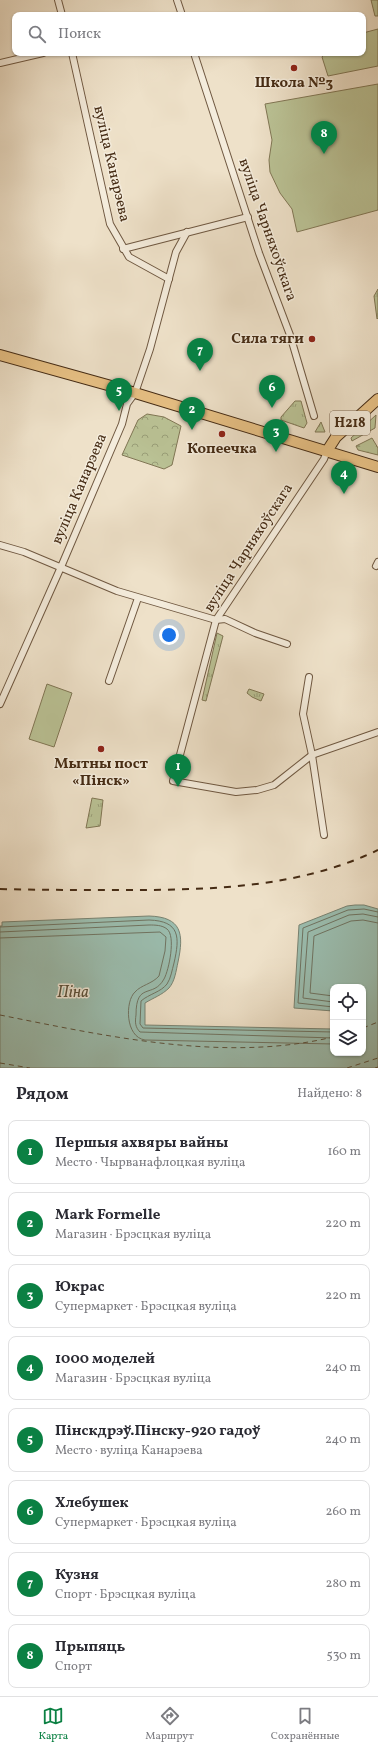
<!DOCTYPE html>
<html lang="ru">
<head>
<meta charset="utf-8">
<style>
  :root { --surface:#fff; --page:#f2f2f3; --text:#2b2b33; --muted:#7c7c81; --line:#e1e1e2; --accent:#0b8043 }
  body { margin:0; font-family:Vollkorn,serif; background:var(--page); color:var(--text) }
  .controls { position:absolute; right:12px; bottom:12px; display:grid; overflow:hidden; border-radius:8px; box-shadow:0 1px 3px #0004 }
  .controls button { width:36px; height:36px; display:grid; place-items:center; padding:0; border:0; border-bottom:1px solid var(--line); background:var(--surface); color:var(--text); font:20px sans-serif }
  .you { position:absolute; left:169px; top:635px; width:14px; height:14px; margin:-10px; border:3px solid #fff; border-radius:50%; background:#1a73e8; box-shadow:0 0 0 6px #1a73e833 }
  .badge { display:grid; place-items:center; width:26px; height:26px; border-radius:50%; background:var(--accent); color:#fff; font-size:13px; font-weight:700 }
  .pin { position:absolute; translate:-50% -33px; filter:drop-shadow(0 1px 2px #0008) }
  .pin::after { content:''; position:absolute; top:21px; width:14px; height:12px; background:inherit; clip-path:polygon(0 0,100% 0,50% 100%) }
  .list { margin:0; padding:0; list-style:none }
  h2 { display:flex; justify-content:space-between; align-items:center; height:52px; margin:0; padding:0 16px; font-size:17px }
  h2 small { font-size:13px; font-weight:400; color:var(--muted) }
  .list li { display:grid; grid-template-columns:26px 1fr auto; gap:12px; align-items:center; box-sizing:border-box; height:64px; margin:0 8px 8px; padding:0 8px; border:1px solid var(--line); border-radius:8px }
  .list b { display:block; font-size:15px; white-space:nowrap }
  .list p { margin:0; font-size:13px; white-space:nowrap; color:var(--muted) }
  .list em { font-size:13px; font-style:normal; color:var(--muted) }
  .icon { flex:none; width:22px; height:22px; fill:none; stroke:currentColor; stroke-width:2; stroke-linecap:round; stroke-linejoin:round }
  .map { position:relative; flex:none; width:378px; height:1068px; overflow:hidden }
  .search { position:absolute; background:var(--surface); box-shadow:0 1px 3px #0004; left:12px; right:12px; top:12px; height:44px; display:flex; align-items:center; gap:10px; box-sizing:border-box; padding:0 14px; border-radius:8px; color:var(--muted); font-size:15px }
  .sheet { height:628px; background:var(--surface) }
  nav { display:flex; justify-content:space-around; align-items:center; box-sizing:border-box; height:56px; border-top:1px solid var(--line); background:var(--surface); font-size:11px; color:var(--muted) }
  nav a { display:grid; justify-items:center; gap:2px }
  nav .on { color:var(--accent) }
  .map>svg:first-child { display:block }
</style>
</head>
<body>
<div class="map">
<svg width="378" height="1068" viewBox="0 0 378 1068">
  <defs>
    <pattern id="grass-tufts" width="24" height="20" patternUnits="userSpaceOnUse"><rect width="24" height="20" fill="#bac295"/><path d="M3 7l-1-3M5 7V3M7 7l1-3M15 17l-1-3M17 17v-4M19 17l1-3" fill="none" stroke="#999e78"/></pattern>
    <pattern id="forest-firs" width="22" height="20" patternUnits="userSpaceOnUse"><rect width="22" height="20" fill="#bac295"/><path d="M5 1l3.5 6h-7zM16 11l3.5 6h-7z" fill="#999e78"/></pattern>
    <pattern id="park-crowns" width="20" height="18" patternUnits="userSpaceOnUse"><rect width="20" height="18" fill="#bac295"/><path d="M2 6a3 3 0 1 1 6 0M12 15a3 3 0 1 1 6 0" fill="none" stroke="#999e78"/></pattern>
  </defs>
  <rect width="100%" height="100%" fill="#eee1c9"/>
  <filter id="stains"><feTurbulence type="fractalNoise" baseFrequency=".005" numOctaves="4"/><feColorMatrix values="0 0 0 0 .2 0 0 0 0 .09 0 0 0 0 .02 0 0 0 .5 -.17"/></filter>
  <radialGradient id="worn" r=".72"><stop offset=".6" stop-color="#630" stop-opacity="0"/><stop offset="1" stop-color="#630" stop-opacity=".3"/></radialGradient>
  <g fill="url(#grass-tufts)" stroke="#807654">
    <path d="M378,289V318L377,319L374,296Z"/>
    <path d="M295,401H301L307,423L304,428L281,420V417Z"/>
    <path d="M321,422L325,432H315Z"/>
    <path d="M217,633L223,636L206,701L202,700Z"/>
    <path d="M249,689L264,694L261,701L252,697L247,693Z"/>
    <path d="M92,798L103,800L100,826L86,828Z"/>
  </g>
  <g fill="url(#forest-firs)" stroke="#807654">
    <path d="M376,415L375,428L352,441L351,438Z"/>
    <path d="M372,438L378,448V455L358,450L356,446Z"/>
  </g>
  <path fill="url(#park-crowns)" stroke="#807654" d="M147,414L164,417L181,426L172,465L164,469L122,455L138,420Z"/>
  <g fill="#bac295" stroke="#807654">
    <path d="M371,0H378V16H375Z"/>
    <path d="M378,29V66L328,76L322,57L325,53H363V33Z"/>
    <path d="M378,84V210L297,232L292,209L280,193L270,172L269,160L272,140L265,104Z"/>
    <path d="M47,684L72,693L54,747L29,739Z"/>
  </g>
  <path fill="#9bbeb0" stroke="#798372" d="M355,905H364L378,909V1068H0V926H2V922L149,916C182,917 184,934 178,962C176,971 175,981 169,988C162,995 153,998 145,1003V1025L333,1029V1053H363V1019L365,1013H363V987H333V1011L294,1008L299,925L347,906Z"/>
  <g fill="none" stroke-linecap="round" stroke-linejoin="round">
    <g stroke="#707462" stroke-width="1">
      <path d="M0,927L149,920C180,921 180,937 174,963C172,970 171,978 167,984C161,992 149,994 141,1001L140,1024L143,1028L333,1032"/>
      <path d="M0,932L149,925C155,925 162,925 167,929C176,936 169,970 164,979C153,999 136,981 136,1015C135,1022 135,1027 140,1032L333,1038"/>
      <path d="M0,938L160,932L166,937L165,951L159,976C152,984 141,985 135,992C125,1001 125,1037 145,1040L333,1044"/>
      <path d="M333,996L310,993L314,936L351,921L363,920L378,923"/>
      <path d="M333,1002L303,998L308,932L349,915L363,914L378,917"/>
      <path d="M333,1007L298,1003L303,928L348,910L364,909L378,912"/>
    </g>
    <g stroke="#5a503b" stroke-width="1" stroke-dasharray="5 4" stroke-linecap="butt">
      <path d="M0,1015C106,1036 225,1063 333,1037"/>
      <path d="M363,1028L378,1022"/>
      <path d="M0,1063L30,1068"/>
      <path d="M347,1068L378,1058"/>
      <path d="M375,1068L378,1067"/>
    </g>
    <g stroke="#6f5841" stroke-width="8">
      <g id="minor">
        <path d="M58,0L62,15"/>
        <path d="M177,0L182,15"/>
        <path d="M72,53L110,224L129,257L169,279"/>
        <path d="M194,53L259,253L290,335L314,416"/>
        <path d="M0,63L43,53"/>
        <path d="M123,249L248,217"/>
        <path d="M327,451L324,459L216,620L173,781L236,792L257,790L274,785L312,755L378,732"/>
        <path d="M0,545L24,552L117,591L216,620L225,619L255,633L287,644"/>
        <path d="M376,566L378,562"/>
        <path d="M309,677L303,714L312,755L324,835"/>
        <path d="M109,681L138,598"/>
        <path d="M0,704L61,567L122,424L127,404L135,393L150,349L176,252L187,232"/>
      </g>
    </g>
    <g stroke="#452b14" stroke-width="12">
      <g id="primary">
        <path d="M0,355L122,389L378,467"/>
        <path d="M327,451L336,437L378,399"/>
      </g>
    </g>
    <use href="#minor" stroke="#f4ecdc" stroke-width="6"/>
    <use href="#primary" stroke="#e7c084" stroke-width="10"/>
    <path stroke="#452b14" stroke-width="2" stroke-dasharray="7 7" stroke-linecap="butt" d="M0,889C42,890 83,890 125,890C211,890 299,888 378,850"/>
  </g>
  <g fill="#8f2418" stroke="#f4ecdc" stroke-width="1.5">
    <circle cx="294" cy="68" r="4"/>
    <circle cx="312" cy="339" r="4"/>
    <circle cx="222" cy="434" r="4"/>
    <circle cx="101" cy="749" r="4"/>
  </g>
  <g text-anchor="middle" dominant-baseline="central" stroke-width="3" stroke-linejoin="round" paint-order="stroke">
    <rect fill="#f4ecdc" stroke="#7a6550" stroke-width="1" x="330" y="411" width="40" height="24" rx="3"/>
    <g font-size="14" font-weight="bold" fill="#452b14">
      <text x="350" y="423">Н218</text>
    </g>
    <g font-size="15" font-weight="bold" fill="#452b14" stroke="#f4ecdc">
      <text x="294" y="83">Школа №3</text>
      <text x="304" y="339" text-anchor="end">Сила тяги</text>
      <text x="222" y="449">Копеечка</text>
      <text x="101" y="764">Мытны пост<tspan x="101" dy="17">«Пінск»</tspan></text>
    </g>
    <g font-size="15" fill="#452b14" stroke="#f4ecdc">
      <text transform="translate(111 164) rotate(77)">вуліца Канарэева</text>
      <text transform="translate(267 230) rotate(71)">вуліца Чарняхоўскага</text>
      <text transform="translate(80 489) rotate(-67)">вуліца Канарэева</text>
      <text transform="translate(249 548) rotate(-57)">вуліца Чарняхоўскага</text>
    </g>
    <g font-size="16" font-style="italic" fill="#5a503b" stroke="#f4ecdc">
      <text x="73" y="993">Піна</text>
    </g>
  </g>
  <rect width="100%" height="100%" filter="url(#stains)"/>
  <rect width="100%" height="100%" fill="url(#worn)"/>
</svg>
<div class="controls">
<button><svg class="icon" aria-label="locate" viewBox="0 0 24 24"><circle cx="12" cy="12" r="6"/><path d="M12 2v4M12 18v4M2 12h4M18 12h4"/></svg></button>
<button><svg class="icon" aria-label="layers" viewBox="0 0 24 24"><path d="M12 4l9 5-9 5-9-5zM3 14l9 5 9-5"/></svg></button>
</div>
<div class="you"></div>
<div class="pin badge" style="left:178px;top:787px">1</div>
<div class="pin badge" style="left:192px;top:430px">2</div>
<div class="pin badge" style="left:276px;top:452px">3</div>
<div class="pin badge" style="left:344px;top:494px">4</div>
<div class="pin badge" style="left:119px;top:411px">5</div>
<div class="pin badge" style="left:272px;top:408px">6</div>
<div class="pin badge" style="left:200px;top:371px">7</div>
<div class="pin badge" style="left:324px;top:154px">8</div>
<div class="search"><svg class="icon" aria-label="search" viewBox="0 0 24 24"><circle cx="10" cy="10" r="6"/><path d="M15 15l6 6"/></svg>Поиск</div>
</div>
<section class="sheet">
<h2>Рядом<small>Найдено: 8</small></h2>
<ul class="list">
<li><span class="badge">1</span><div><b>Першыя ахвяры вайны</b><p>Место · Чырванафлоцкая вуліца</p></div><em>160 m</em></li>
<li><span class="badge">2</span><div><b>Mark Formelle</b><p>Магазин · Брэсцкая вуліца</p></div><em>220 m</em></li>
<li><span class="badge">3</span><div><b>Юкрас</b><p>Супермаркет · Брэсцкая вуліца</p></div><em>220 m</em></li>
<li><span class="badge">4</span><div><b>1000 моделей</b><p>Магазин · Брэсцкая вуліца</p></div><em>240 m</em></li>
<li><span class="badge">5</span><div><b>Пінскдрэў.Пінску-920 гадоў</b><p>Место · вуліца Канарэева</p></div><em>240 m</em></li>
<li><span class="badge">6</span><div><b>Хлебушек</b><p>Супермаркет · Брэсцкая вуліца</p></div><em>260 m</em></li>
<li><span class="badge">7</span><div><b>Кузня</b><p>Спорт · Брэсцкая вуліца</p></div><em>280 m</em></li>
<li><span class="badge">8</span><div><b>Прыпяць</b><p>Спорт</p></div><em>530 m</em></li>
</ul>
</section>
<nav>
<a class="on"><svg class="icon" aria-label="map" viewBox="0 0 24 24"><path d="M3 6l6-2 6 2 6-2v14l-6 2-6-2-6 2zM9 4v14M15 6v14"/></svg>Карта</a>
<a><svg class="icon" aria-label="directions" viewBox="0 0 24 24"><path d="M12 3l9 9-9 9-9-9zM9 14v-3h6M13 9l2 2-2 2"/></svg>Маршрут</a>
<a><svg class="icon" aria-label="saved" viewBox="0 0 24 24"><path d="M7 4h10v16l-5-4-5 4z"/></svg>Сохранённые</a>
</nav>
</body>
</html>
